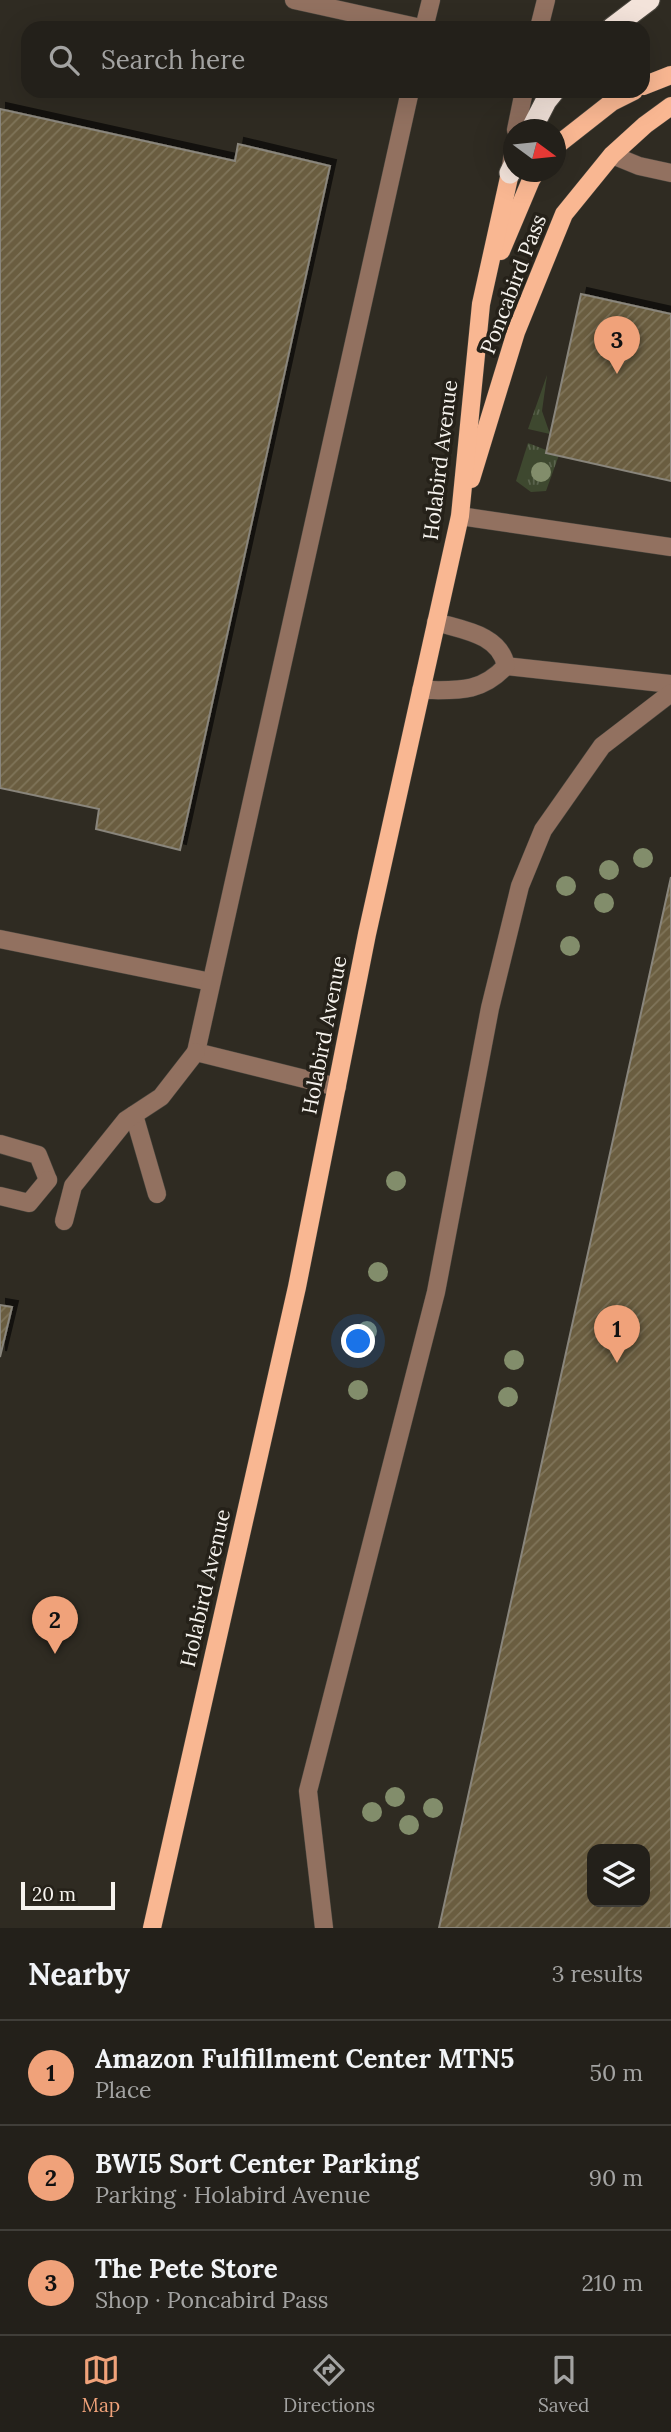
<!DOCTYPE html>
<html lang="en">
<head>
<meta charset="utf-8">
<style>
  :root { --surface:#23201a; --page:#2b2823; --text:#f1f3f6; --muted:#a3a3a2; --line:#403e39; --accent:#f0a27a }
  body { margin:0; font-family:Lora,serif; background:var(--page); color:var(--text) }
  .controls { position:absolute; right:21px; bottom:21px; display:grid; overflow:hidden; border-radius:14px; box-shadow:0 7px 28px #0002 }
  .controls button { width:63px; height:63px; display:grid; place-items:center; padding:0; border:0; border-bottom:2px solid var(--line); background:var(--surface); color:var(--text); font:35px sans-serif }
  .compass { position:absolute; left:503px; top:119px; width:63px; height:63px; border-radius:50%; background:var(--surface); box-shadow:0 7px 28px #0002; rotate:105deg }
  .scale { position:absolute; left:21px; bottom:18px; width:94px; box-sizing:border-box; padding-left:7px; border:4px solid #f6f3ee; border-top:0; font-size:19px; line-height:24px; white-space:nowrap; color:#f6f3ee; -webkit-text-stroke:5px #252119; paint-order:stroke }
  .you { position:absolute; left:359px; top:1342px; width:24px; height:24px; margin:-18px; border:5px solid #fff; border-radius:50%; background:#1a73e8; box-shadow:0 0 0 10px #1a73e833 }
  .badge { display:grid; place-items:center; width:46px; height:46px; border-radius:50%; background:var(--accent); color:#111; font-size:23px; font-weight:700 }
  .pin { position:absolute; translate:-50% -58px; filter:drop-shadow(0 2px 4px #0008) }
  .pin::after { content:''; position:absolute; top:37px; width:24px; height:21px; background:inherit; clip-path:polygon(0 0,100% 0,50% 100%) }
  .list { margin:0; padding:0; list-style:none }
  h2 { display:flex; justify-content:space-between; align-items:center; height:91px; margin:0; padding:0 28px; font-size:30px }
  h2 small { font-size:23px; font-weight:400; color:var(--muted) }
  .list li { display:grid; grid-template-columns:46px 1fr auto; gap:21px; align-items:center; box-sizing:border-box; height:105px; padding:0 28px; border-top:2px solid var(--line) }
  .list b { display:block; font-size:26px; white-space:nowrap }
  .list p { margin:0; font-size:23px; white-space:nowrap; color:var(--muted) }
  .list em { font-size:23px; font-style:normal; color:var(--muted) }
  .icon { flex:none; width:38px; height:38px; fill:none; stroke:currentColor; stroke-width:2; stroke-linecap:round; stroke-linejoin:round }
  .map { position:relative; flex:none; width:671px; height:1928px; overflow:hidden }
  .search { position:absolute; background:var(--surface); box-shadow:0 7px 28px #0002; left:21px; right:21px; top:21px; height:77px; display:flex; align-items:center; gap:18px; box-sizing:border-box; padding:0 24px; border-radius:21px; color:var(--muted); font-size:26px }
  .sheet { height:406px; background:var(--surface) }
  nav { display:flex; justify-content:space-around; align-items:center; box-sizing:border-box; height:98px; border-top:2px solid var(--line); background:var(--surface); font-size:19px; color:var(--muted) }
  nav a { display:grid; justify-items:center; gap:4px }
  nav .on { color:var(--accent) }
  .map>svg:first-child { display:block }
</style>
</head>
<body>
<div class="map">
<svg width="671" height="1928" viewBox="0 0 671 1928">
  <defs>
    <pattern id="grass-tufts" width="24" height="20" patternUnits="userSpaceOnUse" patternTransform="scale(1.75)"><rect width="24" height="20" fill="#3e482f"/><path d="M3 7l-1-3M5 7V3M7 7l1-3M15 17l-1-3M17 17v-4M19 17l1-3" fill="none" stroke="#5a634d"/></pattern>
    <pattern id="building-hatch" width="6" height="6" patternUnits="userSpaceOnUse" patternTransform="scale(1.75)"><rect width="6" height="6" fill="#6a5d3f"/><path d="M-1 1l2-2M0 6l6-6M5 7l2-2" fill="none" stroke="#80755b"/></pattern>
    <filter id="shadow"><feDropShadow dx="6" dy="-6" stdDeviation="0" flood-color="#0009"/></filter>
  </defs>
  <rect width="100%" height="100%" fill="#2f2b22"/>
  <g fill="url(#grass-tufts)">
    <path d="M547,375L542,411L550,434L528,429Z"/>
    <path d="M528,443L559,455L546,491L531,492L516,481Z"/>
  </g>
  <g fill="url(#building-hatch)" stroke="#89857b" stroke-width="2" fill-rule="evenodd" filter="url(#shadow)">
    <path d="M0,109L235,161L238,144L330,166L180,850L96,829L99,809L0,788Z"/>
    <path d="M581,294L671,314V481L546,453Z"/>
    <path d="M671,877V1928H439ZM592,1849H645V1902H592Z"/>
    <path d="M0,1305L12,1307L0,1357Z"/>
  </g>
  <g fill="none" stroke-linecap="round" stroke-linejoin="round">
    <g stroke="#4b473f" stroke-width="19">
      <g id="minor">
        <path d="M294,0L421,28"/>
        <path d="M424,28L431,0"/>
        <path d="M539,28L546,0"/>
        <path d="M516,130L524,91"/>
        <path d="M612,155L639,166L671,173"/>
        <path d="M510,173L514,146"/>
        <path d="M460,516L671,547"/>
        <path d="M506,666L671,684"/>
        <path d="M421,690C456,690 480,694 506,666C500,634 462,630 436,622"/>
        <path d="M0,939L211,982"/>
        <path d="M337,1087L196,1052L410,91"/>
        <path d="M134,1115L157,1194"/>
        <path d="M0,1144L38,1155L48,1180"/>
        <path d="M0,1196L29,1203L48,1180"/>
        <path d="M64,1221L73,1186L126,1120L161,1097L196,1052"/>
        <path d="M324,1928L308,1791L436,1292L490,1008L520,886L543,830L602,746L671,693"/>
      </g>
    </g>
    <g stroke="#4b473f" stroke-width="19">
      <g id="major">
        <path d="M643,86L671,75"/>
        <path d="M556,146L612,102L634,91"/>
        <path d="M501,251L531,180L536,172"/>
        <path d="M471,479L516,332L564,214L612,155L645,125L671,106"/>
        <path d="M152,1928L297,1287L367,934L460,516L481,304L510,173"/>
      </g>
    </g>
    <g stroke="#4b473f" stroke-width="23">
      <g id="highway">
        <path d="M612,28L649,0"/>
        <path d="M531,130L546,101L554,91"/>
        <path d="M510,173L514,165"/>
      </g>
    </g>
    <use href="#minor" stroke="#927160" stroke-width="18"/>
    <use href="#major" stroke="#f9b792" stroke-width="18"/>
    <use href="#highway" stroke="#f3e3da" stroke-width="21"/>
  </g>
  <g fill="#828d6b">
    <circle cx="541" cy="472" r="10"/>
    <circle cx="643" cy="858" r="10"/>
    <circle cx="609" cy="870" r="10"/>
    <circle cx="566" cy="886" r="10"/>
    <circle cx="604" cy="903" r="10"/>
    <circle cx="570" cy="946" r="10"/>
    <circle cx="396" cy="1181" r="10"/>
    <circle cx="378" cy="1272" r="10"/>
    <circle cx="367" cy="1331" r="10"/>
    <circle cx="514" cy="1360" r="10"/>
    <circle cx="358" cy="1390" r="10"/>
    <circle cx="508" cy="1397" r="10"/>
    <circle cx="395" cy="1797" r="10"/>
    <circle cx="433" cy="1808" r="10"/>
    <circle cx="372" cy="1812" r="10"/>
    <circle cx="409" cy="1825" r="10"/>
  </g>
  <g text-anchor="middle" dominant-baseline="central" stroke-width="7" stroke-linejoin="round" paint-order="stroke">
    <g font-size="21" fill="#f6f3ee" stroke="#252119">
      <text transform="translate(513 284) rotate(-69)">Poncabird Pass</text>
      <text transform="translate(440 460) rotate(-83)">Holabird Avenue</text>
      <text transform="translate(324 1035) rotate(-79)">Holabird Avenue</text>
      <text transform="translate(205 1588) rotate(-77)">Holabird Avenue</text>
    </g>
  </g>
</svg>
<div class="controls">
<button><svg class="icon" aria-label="layers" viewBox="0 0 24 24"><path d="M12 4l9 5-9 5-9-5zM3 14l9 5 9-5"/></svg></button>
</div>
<svg class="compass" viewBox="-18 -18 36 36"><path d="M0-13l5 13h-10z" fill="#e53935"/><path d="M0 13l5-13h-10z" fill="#a3a3a2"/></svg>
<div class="scale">20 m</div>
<div class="you"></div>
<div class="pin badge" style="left:617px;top:1363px">1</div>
<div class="pin badge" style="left:55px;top:1654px">2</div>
<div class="pin badge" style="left:617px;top:374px">3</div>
<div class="search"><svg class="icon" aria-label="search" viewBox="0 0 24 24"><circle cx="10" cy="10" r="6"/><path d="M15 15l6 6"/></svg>Search here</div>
</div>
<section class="sheet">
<h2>Nearby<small>3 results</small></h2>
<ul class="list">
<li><span class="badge">1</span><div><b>Amazon Fulfillment Center MTN5</b><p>Place</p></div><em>50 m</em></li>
<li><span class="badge">2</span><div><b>BWI5 Sort Center Parking</b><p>Parking · Holabird Avenue</p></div><em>90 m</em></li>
<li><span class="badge">3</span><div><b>The Pete Store</b><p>Shop · Poncabird Pass</p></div><em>210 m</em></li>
</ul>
</section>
<nav>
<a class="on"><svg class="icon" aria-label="map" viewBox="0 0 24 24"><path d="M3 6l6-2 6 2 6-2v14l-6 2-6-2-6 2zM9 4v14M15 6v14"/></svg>Map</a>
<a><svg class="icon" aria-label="directions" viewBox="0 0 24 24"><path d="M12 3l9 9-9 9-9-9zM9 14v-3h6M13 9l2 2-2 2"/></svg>Directions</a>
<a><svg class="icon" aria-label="saved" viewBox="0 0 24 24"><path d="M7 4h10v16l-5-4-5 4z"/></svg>Saved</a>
</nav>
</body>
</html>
